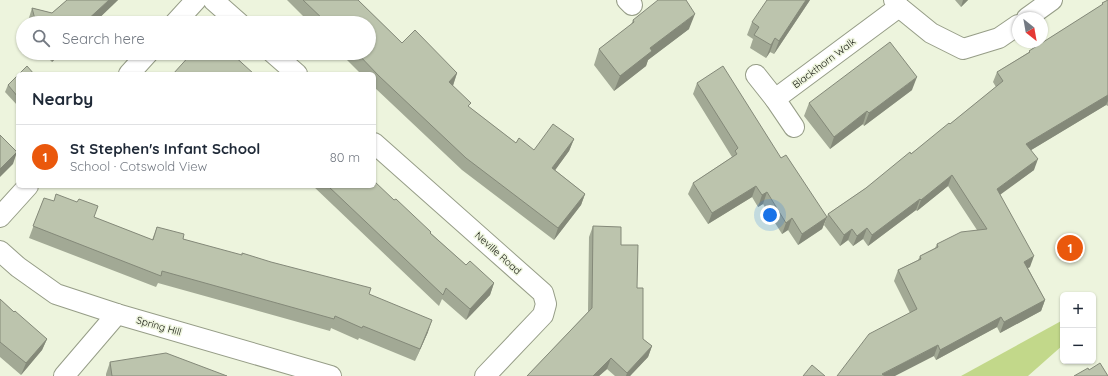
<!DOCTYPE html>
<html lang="en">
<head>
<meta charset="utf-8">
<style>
  :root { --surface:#fff; --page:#f2f2f3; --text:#1f2937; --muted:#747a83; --line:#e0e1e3; --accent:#ea580c }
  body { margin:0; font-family:Quicksand,sans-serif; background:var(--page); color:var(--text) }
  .controls { position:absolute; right:12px; bottom:12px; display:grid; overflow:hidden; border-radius:6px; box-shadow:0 1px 3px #0004 }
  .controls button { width:36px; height:36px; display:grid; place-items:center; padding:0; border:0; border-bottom:1px solid var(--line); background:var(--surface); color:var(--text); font:20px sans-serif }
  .compass { position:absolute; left:1012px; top:12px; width:36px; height:36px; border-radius:50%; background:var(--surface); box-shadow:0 1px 3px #0004; rotate:149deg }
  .you { position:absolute; left:770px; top:215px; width:14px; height:14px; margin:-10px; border:3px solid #fff; border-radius:50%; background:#1a73e8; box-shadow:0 0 0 6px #1a73e833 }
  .badge { display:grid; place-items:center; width:26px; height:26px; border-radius:50%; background:var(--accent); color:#fff; font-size:13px; font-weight:700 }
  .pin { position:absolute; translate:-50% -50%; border:2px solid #fff; box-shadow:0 1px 4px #0006 }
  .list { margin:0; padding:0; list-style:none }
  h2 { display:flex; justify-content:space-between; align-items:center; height:52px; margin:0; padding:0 16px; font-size:17px }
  h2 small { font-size:13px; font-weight:400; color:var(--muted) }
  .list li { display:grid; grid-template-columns:26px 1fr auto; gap:12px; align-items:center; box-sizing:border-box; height:64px; padding:0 16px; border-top:1px solid var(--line) }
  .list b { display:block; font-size:15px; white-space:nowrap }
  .list p { margin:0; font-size:13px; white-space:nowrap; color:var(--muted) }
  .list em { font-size:13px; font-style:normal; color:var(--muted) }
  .icon { flex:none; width:22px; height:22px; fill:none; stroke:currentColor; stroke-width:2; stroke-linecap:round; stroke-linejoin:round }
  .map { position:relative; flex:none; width:1108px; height:376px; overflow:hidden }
  .search { position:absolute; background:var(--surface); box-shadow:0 1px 3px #0004; left:16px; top:16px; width:360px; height:44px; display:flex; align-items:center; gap:10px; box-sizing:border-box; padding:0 14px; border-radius:22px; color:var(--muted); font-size:15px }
  .panel { position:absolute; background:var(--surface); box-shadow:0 1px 3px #0004; left:16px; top:72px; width:360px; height:116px; border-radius:6px }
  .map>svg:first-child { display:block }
</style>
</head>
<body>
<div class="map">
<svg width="1108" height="376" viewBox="0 0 1108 376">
  <rect width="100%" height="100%" fill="#edf4dd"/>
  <path fill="#c2d88a" d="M1063,320V345L1028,376H961Z"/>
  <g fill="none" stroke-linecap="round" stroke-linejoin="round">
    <g stroke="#969d87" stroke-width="22">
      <g id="street">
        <path d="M213,0L239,23"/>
        <path d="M627,0L632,5"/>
        <path d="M894,0L899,7L931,33L963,49L999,38L1018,25"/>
        <path d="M1027,18L1052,0"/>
        <path d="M175,23L196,0"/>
        <path d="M273,53L297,74"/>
        <path d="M129,74L148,53"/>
        <path d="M756,75L775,99"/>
        <path d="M794,127L775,99L899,7"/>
        <path d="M374,143L543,293L546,304L543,315L485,376"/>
        <path d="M0,217L28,186"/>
        <path d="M0,251L18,267L56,294L117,314L331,376"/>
        <path d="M64,376L117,314"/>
      </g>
    </g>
    <use href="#street" stroke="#fff" stroke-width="20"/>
  </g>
  <g fill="#a2a995">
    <path d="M67,0H118L94,23H28V21L32,8L52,13Z"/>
    <path d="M287,0H358L402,43L457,73L453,86L469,107L516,143L534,150L574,139L569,151L555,170L585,194L581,205L554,240L462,170L374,87V74H361L340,53H369V23H310Z"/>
    <path d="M810,0L774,54L770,52L766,58L750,48L753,39L747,35L752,22Z"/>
    <path d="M955,0H968L961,7Z"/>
    <path d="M1108,0V106L1106,105L1031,150L1034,170L1000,194L1030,267L1028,268L1045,300L1041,311L1000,333L997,327L936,360L910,313L894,281L898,270L918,260L920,256L935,248L937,244L977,230L948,186L917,211L916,210L868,246L863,239L853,246L848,240L840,246L824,225L828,214L866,188L950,124L996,87L993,82L997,72L1029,52V51L1102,5V3Z"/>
    <path d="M633,20L689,29L648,60L646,66L614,91L594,65L599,49L631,25Z"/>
    <path d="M43,53H61L52,62Z"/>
    <path d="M18,75V106L5,92L8,85Z"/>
    <path d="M697,83L781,158L827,217L822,229L798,245L788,230L782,234L763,204L758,207L752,197L708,224L688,194L693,183L732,157L693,94Z"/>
    <path d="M912,90L864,126L863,124L830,149L804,116L809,103Z"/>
    <path d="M309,186H374L394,200L466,265L494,283L490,295L466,320L442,299L439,306L313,186L311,188Z"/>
    <path d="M44,198L152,240L157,227L183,239L369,294L428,332L415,361L359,338L358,340L331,328L330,331L158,283L156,287L29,238Z"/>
    <path d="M593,226L621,245L637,288L643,339L652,346L648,357L630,376H615L607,369L599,376H527L588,312L589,237Z"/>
    <path d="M0,299L14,312L47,339L42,350L21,375L0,357Z"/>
    <path d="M110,362L227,376H106V374Z"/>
  </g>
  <g fill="#848979">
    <path d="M109,0H118L94,23H84Z"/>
    <path d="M806,0H810L774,54L779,41Z"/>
    <path d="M963,0H968L961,7Z"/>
    <path d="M695,14L689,29L648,60L646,66L614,91L620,76L650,48Z"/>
    <path d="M775,38L770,52L766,58L771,45Z"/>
    <path d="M55,53H61L52,62Z"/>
    <path d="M457,73L453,85L444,94L449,82Z"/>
    <path d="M917,77L912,90L864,126L869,113Z"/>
    <path d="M1108,95V101L1106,105L1023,155L1026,144Z"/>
    <path d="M867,111L863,124L830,149L834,137Z"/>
    <path d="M574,139L569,151L548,180L552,168Z"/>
    <path d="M17,152L13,164L0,177V169Z"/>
    <path d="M1038,159L1034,170L993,200L997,189Z"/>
    <path d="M952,175L948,186L917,211L921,200Z"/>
    <path d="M756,186L752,197L708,224L712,213Z"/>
    <path d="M767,192L763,204L758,207L762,195Z"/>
    <path d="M585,194L581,205L554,240L558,228Z"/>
    <path d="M920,199L916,210L868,246L872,235Z"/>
    <path d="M827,217L822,229L798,245L802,234Z"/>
    <path d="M792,218L788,230L782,234L786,223Z"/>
    <path d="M867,228L863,239L853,246L857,236Z"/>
    <path d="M852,229L848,240L840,246L844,235Z"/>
    <path d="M1034,256L1030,267L1020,272L1024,262Z"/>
    <path d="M494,283L490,295L466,320L470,309Z"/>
    <path d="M1045,300L1041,311L1000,333L1004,322Z"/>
    <path d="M1001,317L997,327L936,360L940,350Z"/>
    <path d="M432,320L428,332L415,361L420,349Z"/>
    <path d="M47,339L42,350L21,375L26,363Z"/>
    <path d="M938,345L934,356L895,376H881L882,374Z"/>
    <path d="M652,346L648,357L630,376H626L627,373Z"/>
    <path d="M611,358L607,369L599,376H593Z"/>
  </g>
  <g fill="#bcc4ad" stroke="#848979">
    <path d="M67,0H109L84,23H36L32,8L52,13Z"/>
    <path d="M303,0H358L402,43L415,30L457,73L449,82L471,103L468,106L516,143L519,138L534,150L553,124L574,139L552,168L585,194L558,228L466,158L379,76L357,53H369V23H327Z"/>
    <path d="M658,0H686L695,14L650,48L652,51L620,76L599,49L634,22L633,20Z"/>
    <path d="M767,0H806L779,41L775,38L771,45L754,35L759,27L752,22Z"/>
    <path d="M1108,0V95L1026,144L1038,159L997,189L1034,256L1024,262L1045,300L1004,322L1001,317L940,350L938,345L882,374L885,376H837L869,334L917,309L898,270L921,259L920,256L938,247L937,244L961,232L987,229L952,175L921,200L920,199L872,235L867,228L857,236L852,229L844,235L828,214L866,188L910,152L911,154L949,123L950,124L1003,81L997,72L1030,52L1029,51L1103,4L1102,3Z"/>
    <path d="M890,42L917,77L869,113L867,111L834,137L809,103Z"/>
    <path d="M192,53H231L254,74H173Z"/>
    <path d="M27,66L34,74H19Z"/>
    <path d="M723,66L781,158L786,155L827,217L802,234L792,218L786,223L767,192L762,195L756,186L712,213L693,183L737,154L735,151L738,148L697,83Z"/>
    <path d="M18,75V97L8,85Z"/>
    <path d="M0,135L17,152L0,169Z"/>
    <path d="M374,181L394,200L396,199L431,232L430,233L466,265L470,261L494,283L470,309L446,288L443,295L328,186H374Z"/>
    <path d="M56,194L77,202L79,199L98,206L94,217L153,240L157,227L184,234L183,239L242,255V253L271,262L371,288L369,294L432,320L420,349L363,326L362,328L335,316L334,319L162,271L161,276L33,226L44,198L54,201Z"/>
    <path d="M593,226L621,227V245H638L637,288H643V339L652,346L627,373L611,358L593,376H527L592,308Z"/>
    <path d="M0,299L14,312L15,311L47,339L26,363L0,342Z"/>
    <path d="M166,353L227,376H112L110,362Z"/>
    <path d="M1100,363L1108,376H1074L1088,368L1089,370Z"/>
    <path d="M812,365L825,376H803Z"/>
  </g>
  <g text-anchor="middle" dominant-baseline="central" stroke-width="3" stroke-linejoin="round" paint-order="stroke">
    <g font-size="10" fill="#13150d" stroke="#edf4dd">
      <text transform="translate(824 63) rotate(-37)">Blackthorn Walk</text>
      <text transform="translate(498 253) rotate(42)">Neville Road</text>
      <text transform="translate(159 326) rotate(16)">Spring Hill</text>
    </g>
  </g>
</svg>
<div class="controls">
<button>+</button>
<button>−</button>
</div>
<svg class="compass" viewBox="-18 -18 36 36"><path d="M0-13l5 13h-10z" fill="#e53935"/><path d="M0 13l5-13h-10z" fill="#747a83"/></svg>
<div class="you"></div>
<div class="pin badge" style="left:1070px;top:248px">1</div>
<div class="search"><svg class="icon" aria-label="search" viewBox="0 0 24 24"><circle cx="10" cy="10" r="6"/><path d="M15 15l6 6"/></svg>Search here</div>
<section class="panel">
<h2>Nearby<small></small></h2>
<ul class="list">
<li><span class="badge">1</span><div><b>St Stephen's Infant School</b><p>School · Cotswold View</p></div><em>80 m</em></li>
</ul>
</section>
</div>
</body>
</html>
